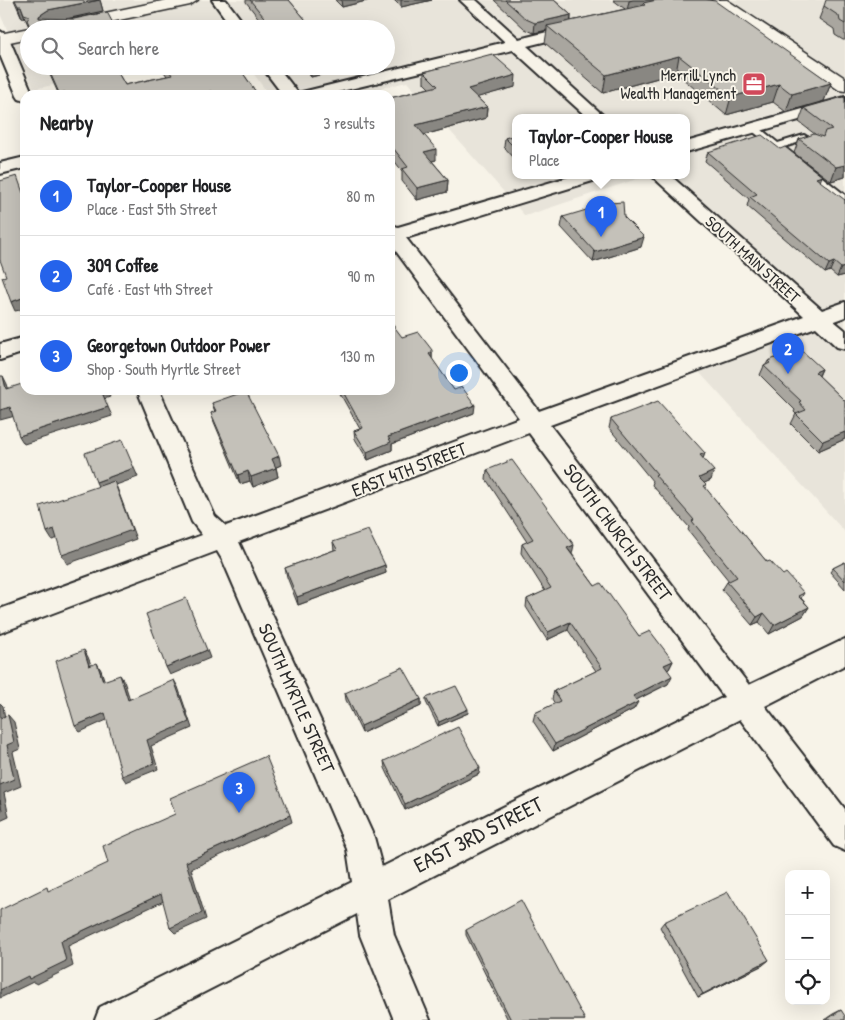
<!DOCTYPE html>
<html lang="en">
<head>
<meta charset="utf-8">
<style>
  :root { --surface:#fff; --page:#f6f6f6; --text:#202124; --muted:#757577; --line:#e0e0e0; --accent:#2563eb }
  body { margin:0; font-family:"Patrick Hand",sans-serif; background:var(--page); color:var(--text) }
  .controls { position:absolute; right:15px; bottom:15px; display:grid; overflow:hidden; border-radius:10px; box-shadow:0 5px 20px #0002 }
  .controls button { width:45px; height:45px; display:grid; place-items:center; padding:0; border:0; border-bottom:1px solid var(--line); background:var(--surface); color:var(--text); font:25px sans-serif }
  .you { position:absolute; left:458px; top:372px; width:18px; height:18px; margin:-12px; border:4px solid #fff; border-radius:50%; background:#1a73e8; box-shadow:0 0 0 8px #1a73e833 }
  .badge { display:grid; place-items:center; width:32px; height:32px; border-radius:50%; background:var(--accent); color:#fff; font-size:16px; font-weight:700 }
  .pin { position:absolute; translate:-50% -41px; filter:drop-shadow(0 1px 2px #0008) }
  .pin::after { content:''; position:absolute; top:26px; width:18px; height:15px; background:inherit; clip-path:polygon(0 0,100% 0,50% 100%) }
  .popup { position:absolute; left:512px; top:114px; width:178px; height:65px; box-sizing:border-box; display:grid; place-content:center; border-radius:10px; background:var(--surface); filter:drop-shadow(0 1px 4px #0005); font-size:16px; white-space:nowrap; color:var(--muted) }
  .popup b { font-size:19px; color:var(--text) }
  .popup::after { content:''; position:absolute; left:50%; top:100%; margin-left:-10px; border:10px solid transparent; border-top-color:var(--surface) }
  .list { margin:0; padding:0; list-style:none }
  h2 { display:flex; justify-content:space-between; align-items:center; height:65px; margin:0; padding:0 20px; font-size:21px }
  h2 small { font-size:16px; font-weight:400; color:var(--muted) }
  .list li { display:grid; grid-template-columns:32px 1fr auto; gap:15px; align-items:center; box-sizing:border-box; height:80px; padding:0 20px; border-top:1px solid var(--line) }
  .list b { display:block; font-size:19px; white-space:nowrap }
  .list p { margin:0; font-size:16px; white-space:nowrap; color:var(--muted) }
  .list em { font-size:16px; font-style:normal; color:var(--muted) }
  .icon { flex:none; width:28px; height:28px; fill:none; stroke:currentColor; stroke-width:2; stroke-linecap:round; stroke-linejoin:round }
  .map { position:relative; flex:none; width:845px; height:1020px; overflow:hidden }
  .search { position:absolute; background:var(--surface); box-shadow:0 5px 20px #0002; left:20px; top:20px; width:375px; height:55px; display:flex; align-items:center; gap:12px; box-sizing:border-box; padding:0 18px; border-radius:28px; color:var(--muted); font-size:19px }
  .panel { position:absolute; background:var(--surface); box-shadow:0 5px 20px #0002; left:20px; top:90px; width:375px; height:305px; border-radius:15px }
  .map>svg:first-child { display:block }
</style>
</head>
<body>
<div class="map">
<svg width="845" height="1020" viewBox="0 0 845 1020">
  <rect width="100%" height="100%" fill="#f7f3e8"/>
  <filter id="ink" filterUnits="userSpaceOnUse"><feTurbulence type="fractalNoise" baseFrequency=".02" numOctaves="2"/><feDisplacementMap in="SourceGraphic" scale="10" xChannelSelector="R" yChannelSelector="G"/><feConvolveMatrix kernelMatrix="1 2 1 2 8 2 1 2 1" color-interpolation-filters="sRGB"/></filter>
  <g filter="url(#ink)">
    <path fill="#e8e4da" d="M0,0H845V532L689,361L819,312L673,176H686V118H516V176H646L525,216L407,82L350,95H269L248,66H386V29H29V66H146L34,89L0,14Z"/>
    <g fill="none" stroke-linecap="round" stroke-linejoin="round">
      <g stroke="#2b2b2b" stroke-width="4">
        <path id="service" d="M751,126H757L778,143L804,135L816,143V147L813,148L803,141L784,147L845,195V203L751,130Z"/>
      </g>
      <g stroke="#2b2b2b" stroke-width="4">
        <g id="minor">
          <path d="M212,0H226L248,29H233Z"/>
          <path d="M460,0H476L519,39L579,24L584,26L587,29L584,32L527,46L606,118H588L513,50L325,95H283L261,66H277L298,93L505,42Z"/>
          <path d="M0,31L8,36L33,95H25V101L19,99L17,96L0,55Z"/>
          <path d="M845,97V107L686,152V142Z"/>
          <path d="M25,157V168L0,174V163Z"/>
          <path d="M572,176H599L596,180L406,238L539,411L804,316L652,176H671L822,310L845,302V317L834,321L845,330V349L837,347L816,327L550,425L749,685L845,639V665L765,706L845,809V851L834,846L740,719L388,899L394,935L430,1020H394L360,935L357,914L150,1020H95L100,1007L352,882L347,849L223,561L217,551L0,633V609L202,535L192,522L137,390H159L215,516L226,526L519,418L390,243V224L398,227ZM529,433L724,697L382,867L374,837L239,542Z"/>
          <path d="M25,337V352L0,360V344Z"/>
        </g>
      </g>
      <g stroke="#2b2b2b" stroke-width="3">
        <g id="tertiary">
          <path d="M167,0H198L190,5L77,29H44L52,24Z"/>
          <path d="M29,28L32,29H29V38L0,44V34Z"/>
        </g>
      </g>
      <g stroke="#2b2b2b" stroke-width="3">
        <path id="secondary" d="M708,0H727L845,78V91L839,90Z"/>
      </g>
      <use href="#service" fill="#f7f3e8" fill-rule="evenodd"/>
      <use href="#minor" fill="#f7f3e8" fill-rule="evenodd"/>
      <use href="#tertiary" fill="#f7f3e8" fill-rule="evenodd"/>
      <use href="#secondary" fill="#f7f3e8" fill-rule="evenodd"/>
    </g>
    <g fill="#a9a69f" stroke="#2b2b2b">
      <path d="M14,0H100L103,11L67,19L116,29H30L25,18H22Z"/>
      <path d="M246,0H289L310,25L319,29H267L246,2Z"/>
      <path d="M335,0H370L342,7Z"/>
      <path d="M394,0H432L401,7Z"/>
      <path d="M494,0H554L571,15V21L625,9L613,0H708L831,83L824,101L786,112L773,102L726,115L676,73L603,93L545,43L547,30L534,33L525,29Z"/>
      <path d="M845,0V40H843L835,35L834,29L819,19L824,6Z"/>
      <path d="M46,66H114L125,85L167,76L160,66H238L258,95H59Z"/>
      <path d="M301,66H339V70L311,77Z"/>
      <path d="M424,72L515,87L477,97L487,107L486,118L424,135L436,160L432,161L448,180L447,192L417,200L402,181V171L390,155V98L429,88L424,83Z"/>
      <path d="M845,98V177L831,181L794,153L799,139L816,135L799,122L804,108Z"/>
      <path d="M516,135V160L504,147L505,138Z"/>
      <path d="M708,152L820,181L845,275L837,277L830,271L825,273L747,206L749,199L705,161Z"/>
      <path d="M563,217H624L641,247L593,262L561,227Z"/>
      <path d="M402,337L432,352V359L454,390L474,413L392,444V450L368,460L355,439L354,431L360,429L338,390H390Z"/>
      <path d="M768,361L822,369L819,376L845,401V439L818,451L791,424L796,414L794,412L795,410L760,375L764,366L766,365Z"/>
      <path d="M212,403L281,465L276,467L278,477L253,487L250,481L240,484L214,422L211,413L215,412Z"/>
      <path d="M611,419L705,453L703,458L711,480L704,483L705,488L767,562L804,593L801,598L809,607L803,616L769,634L759,622L752,625L722,590L727,582L729,581L688,530L689,527L652,485L653,482L609,428Z"/>
      <path d="M487,470L572,554L595,586L639,636L673,661L669,669L667,670L668,684L636,700L634,709L553,751L533,721L535,713L555,704L552,699L554,691L596,671L568,630L547,640L526,607L527,599L545,591L521,553L522,544L527,542L486,479Z"/>
      <path d="M333,542L385,565L386,573L298,605L287,577L285,568L334,550Z"/>
      <path d="M845,562V589L830,572L833,568Z"/>
      <path d="M345,693L421,699V706L362,733L346,700Z"/>
      <path d="M426,698L468,713L438,726L426,702Z"/>
      <path d="M384,761L479,774L405,810L385,768Z"/>
      <path d="M664,922L763,965L698,997L660,927Z"/>
      <path d="M466,930L585,1020H508L466,935Z"/>
      <path d="M841,1010L845,1020H824L833,1014Z"/>
    </g>
    <g fill="#898782" stroke="#2b2b2b">
      <path d="M100,0L103,11L52,22L39,18V16L48,10Z"/>
      <path d="M341,0H370L342,7Z"/>
      <path d="M401,0H432L401,7Z"/>
      <path d="M633,0H671L645,5L643,3L642,7L627,11L629,1Z"/>
      <path d="M18,6H21L25,18H22Z"/>
      <path d="M571,15L570,25L547,26V30L534,33L535,23Z"/>
      <path d="M679,56L676,73L603,93L606,75Z"/>
      <path d="M317,66H339V70L311,77L310,68Z"/>
      <path d="M516,75L515,87L468,100V89Z"/>
      <path d="M831,83L824,101L786,112L792,94Z"/>
      <path d="M779,84L773,102L726,115L731,97Z"/>
      <path d="M211,91L212,95H196Z"/>
      <path d="M65,92L66,95H60L59,93Z"/>
      <path d="M487,107L486,118L416,137V125Z"/>
      <path d="M436,149V160L424,163V152Z"/>
      <path d="M845,165V177L831,181L836,167Z"/>
      <path d="M822,176L819,185L816,178Z"/>
      <path d="M448,180L447,192L417,200V188Z"/>
      <path d="M644,237L641,247L593,262L595,252Z"/>
      <path d="M834,262L830,271L825,273L829,264Z"/>
      <path d="M845,267V275L837,277L841,268Z"/>
      <path d="M25,297V309L15,311L11,302Z"/>
      <path d="M432,352V361L429,354Z"/>
      <path d="M822,369L817,379L815,372Z"/>
      <path d="M3,376L7,384L11,397L6,389Z"/>
      <path d="M101,390H107L110,397L104,399Z"/>
      <path d="M475,405L474,413L392,444V450L368,460L367,452L388,437Z"/>
      <path d="M10,407L15,416L0,420V410Z"/>
      <path d="M108,407L112,416L24,444L19,436Z"/>
      <path d="M845,432V439L818,451L823,441Z"/>
      <path d="M705,453L702,462L700,455Z"/>
      <path d="M279,456L281,465L274,468L272,459Z"/>
      <path d="M134,468L138,477L116,485L136,539L67,564L62,555L100,491L96,482Z"/>
      <path d="M276,468L278,477L253,487L251,477Z"/>
      <path d="M248,471L250,481L240,484L238,475Z"/>
      <path d="M714,471L711,480L696,487L699,478Z"/>
      <path d="M54,529L59,538L52,540L47,532Z"/>
      <path d="M574,545L572,554L567,548Z"/>
      <path d="M385,565L386,573L298,605L297,597Z"/>
      <path d="M809,607L803,616L769,634L774,625Z"/>
      <path d="M764,613L759,622L752,625L757,617Z"/>
      <path d="M570,622L568,630L547,640L548,632Z"/>
      <path d="M84,650L88,657L94,672L89,666Z"/>
      <path d="M207,650L210,658L170,675L166,667Z"/>
      <path d="M673,661L669,669L660,673L664,665Z"/>
      <path d="M97,663L101,670L107,688L103,681Z"/>
      <path d="M120,675L124,681L132,706L128,700Z"/>
      <path d="M672,676L668,684L630,703L633,696Z"/>
      <path d="M174,680L178,687L192,728L151,746L158,769L126,782L122,776L147,740Z"/>
      <path d="M421,699V706L362,733L361,726Z"/>
      <path d="M638,702L634,709L553,751L555,744Z"/>
      <path d="M0,703L3,706L6,725L0,718Z"/>
      <path d="M468,709V713L438,726L439,722Z"/>
      <path d="M105,713L109,719L80,732L75,726Z"/>
      <path d="M8,715L14,722L20,749L13,752L21,786L4,793L9,817L0,821V785L7,745Z"/>
      <path d="M480,768L479,774L405,810V804Z"/>
      <path d="M290,815L292,822L191,869L206,919L175,933L170,928L186,862Z"/>
      <path d="M161,894L166,900L68,946L73,966L37,984L33,982L0,998V990L61,941Z"/>
      <path d="M769,960L763,965L698,997L703,994Z"/>
    </g>
    <g fill="#c4c1b9" stroke="#2b2b2b">
      <path d="M15,0H99L48,10L39,16V18L74,19L107,12L116,29H31L27,20L30,16L24,14L21,6H18Z"/>
      <path d="M250,0H289L310,25L314,24L319,29H277L275,26L272,27Z"/>
      <path d="M505,0H554L571,15L535,23L526,19Z"/>
      <path d="M657,0H708L715,1L831,83L792,94L779,84L731,97L679,56L606,75L547,26L645,5L643,3Z"/>
      <path d="M826,0H845V24L840,21L839,16L824,6Z"/>
      <path d="M177,23L192,26L194,29H150Z"/>
      <path d="M492,54L516,75L468,89L487,107L416,125L436,149L424,152L448,180L417,188L402,169L408,167L390,144V98L438,86L424,72Z"/>
      <path d="M47,66H114L125,85L172,75L166,66H238L258,95H213L211,91L196,95H67L65,92L59,93Z"/>
      <path d="M308,66H317L310,68Z"/>
      <path d="M386,93L387,95H378Z"/>
      <path d="M843,97L845,98V165L836,167L799,139L814,134L823,137L825,131L832,129L804,108Z"/>
      <path d="M516,135V149L505,138Z"/>
      <path d="M762,135L780,149L785,147L822,176L816,178L845,200V267L841,268L834,262L829,264L750,197L757,194L708,152Z"/>
      <path d="M17,176L23,193H25V297L11,302L2,277L6,276L0,260V181Z"/>
      <path d="M623,202L624,217L644,237L595,252L563,217L610,203Z"/>
      <path d="M390,321L402,337L418,332L432,350V352L429,354L454,390L462,387L475,405L388,437L391,442L367,452L354,431L363,428L342,390H390Z"/>
      <path d="M799,348L822,369L815,372L845,401V432L823,441L796,414L806,410L799,402L801,401L764,366L770,363L768,361Z"/>
      <path d="M0,376H3L6,389L25,383V390H102H101L108,407L19,436L10,407L0,410Z"/>
      <path d="M246,391L279,456L272,459L276,468L251,477L248,471L238,475L211,413L216,411L212,403Z"/>
      <path d="M658,401L705,453L700,455L714,471L699,478L706,485L704,486L767,562L770,561L783,575L786,573L804,593L798,596L809,607L774,625L764,613L757,617L727,582L737,577L692,521L694,520L655,475L657,474L611,419Z"/>
      <path d="M122,440L134,468L96,482L85,453Z"/>
      <path d="M512,460L574,545L567,548L595,586L601,583L639,636L650,631L673,661L664,665L672,676L633,696L638,702L555,744L535,713L560,701L554,691L602,668L570,622L548,632L527,599L551,588L522,544L533,539L487,470Z"/>
      <path d="M114,481L132,530L62,555L54,529L47,532L40,506Z"/>
      <path d="M368,530L385,565L297,597L285,568L337,549L333,542Z"/>
      <path d="M845,562V581L833,568Z"/>
      <path d="M186,598L207,650L166,667L146,614Z"/>
      <path d="M84,650L89,666L97,663L103,681L120,675L128,700L174,680L189,722L147,740L154,763L122,776L105,713L75,726L56,661Z"/>
      <path d="M403,667L421,699L361,726L345,693Z"/>
      <path d="M456,686L468,709L439,722L426,698Z"/>
      <path d="M8,715L14,742L7,745L14,779L0,785V718Z"/>
      <path d="M458,727L480,768L405,804L384,761Z"/>
      <path d="M266,756L290,815L186,862L202,913L170,928L161,894L61,941L66,961L29,979L28,976L0,990V910L47,887L48,891L108,863L103,846L175,814L170,798Z"/>
      <path d="M0,800L2,810L0,812Z"/>
      <path d="M728,892L769,960L703,994L664,922Z"/>
      <path d="M521,900L585,1020H511L466,930Z"/>
      <path d="M841,1010L845,1016V1020H826Z"/>
    </g>
  </g>
  <defs>
    <g id="office-square" transform="scale(1.25)"><rect x="-9" y="-9" width="18" height="18" rx="4" fill="#d1495b" stroke="#f7f3e8"/><path d="M-6-3h4V-5.5h4V-3h4V5H-6ZM-1-4.5V-3h2v-1.5ZM-6 0V1H6V0Z" fill="#fff"/></g>
  </defs>
  <g fill-rule="evenodd">
    <use href="#office-square" x="754" y="84"/>
  </g>
  <g text-anchor="middle" dominant-baseline="central" stroke-width="4" stroke-linejoin="round" paint-order="stroke">
    <g font-size="16" fill="#2b2b2b" stroke="#f7f3e8" text-anchor="end">
      <text x="736" y="75">Merrill Lynch<tspan x="736" dy="18">Wealth Management</tspan></text>
    </g>
    <g font-size="16" fill="#2b2b2b" stroke="#f7f3e8">
      <text transform="translate(753 259) rotate(42)">SOUTH MAIN STREET</text>
    </g>
    <g font-size="19" fill="#2b2b2b" stroke="#f7f3e8">
      <text transform="translate(409 469) rotate(-21)">EAST 4TH STREET</text>
      <text transform="translate(618 532) rotate(53)">SOUTH CHURCH STREET</text>
      <text transform="translate(297 698) rotate(66)">SOUTH MYRTLE STREET</text>
    </g>
    <g font-size="22" fill="#2b2b2b" stroke="#f7f3e8">
      <text transform="translate(478 834) rotate(-27)">EAST 3RD STREET</text>
    </g>
  </g>
</svg>
<div class="controls">
<button>+</button>
<button>−</button>
<button><svg class="icon" aria-label="locate" viewBox="0 0 24 24"><circle cx="12" cy="12" r="6"/><path d="M12 2v4M12 18v4M2 12h4M18 12h4"/></svg></button>
</div>
<div class="you"></div>
<div class="pin badge" style="left:601px;top:237px">1</div>
<div class="popup"><b>Taylor-Cooper House</b>Place</div>
<div class="pin badge" style="left:788px;top:374px">2</div>
<div class="pin badge" style="left:239px;top:813px">3</div>
<div class="search"><svg class="icon" aria-label="search" viewBox="0 0 24 24"><circle cx="10" cy="10" r="6"/><path d="M15 15l6 6"/></svg>Search here</div>
<section class="panel">
<h2>Nearby<small>3 results</small></h2>
<ul class="list">
<li><span class="badge">1</span><div><b>Taylor-Cooper House</b><p>Place · East 5th Street</p></div><em>80 m</em></li>
<li><span class="badge">2</span><div><b>309 Coffee</b><p>Café · East 4th Street</p></div><em>90 m</em></li>
<li><span class="badge">3</span><div><b>Georgetown Outdoor Power</b><p>Shop · South Myrtle Street</p></div><em>130 m</em></li>
</ul>
</section>
</div>
</body>
</html>
